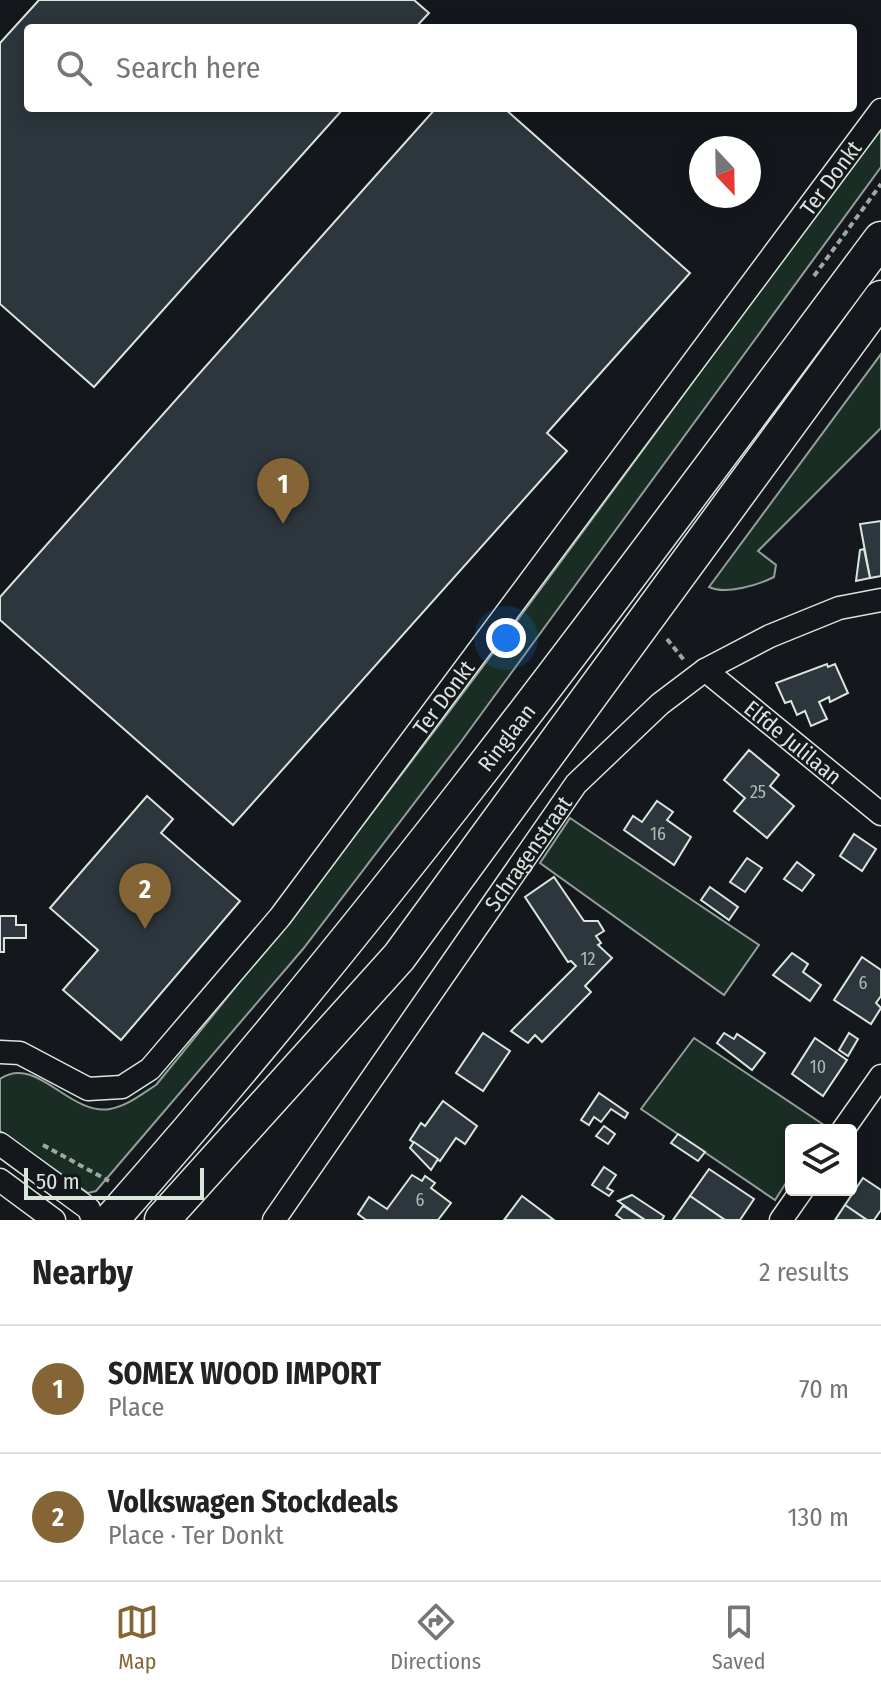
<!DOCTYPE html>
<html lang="en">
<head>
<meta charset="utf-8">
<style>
  :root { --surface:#fff; --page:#f2f2f2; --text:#222; --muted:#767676; --line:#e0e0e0; --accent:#856535 }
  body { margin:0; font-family:"Fira Sans Condensed",sans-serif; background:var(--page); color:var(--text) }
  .controls { position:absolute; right:24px; bottom:24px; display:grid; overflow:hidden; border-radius:8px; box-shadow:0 4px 20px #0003 }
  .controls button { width:72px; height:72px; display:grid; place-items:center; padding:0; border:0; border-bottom:2px solid var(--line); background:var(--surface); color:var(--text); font:40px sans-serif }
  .compass { position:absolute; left:689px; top:136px; width:72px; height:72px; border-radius:50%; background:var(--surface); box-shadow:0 4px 20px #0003; rotate:158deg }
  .scale { position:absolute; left:24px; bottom:20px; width:180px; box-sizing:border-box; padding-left:8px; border:4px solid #d8e6dc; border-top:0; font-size:22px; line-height:28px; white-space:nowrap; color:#d8e6dc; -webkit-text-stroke:6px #14181c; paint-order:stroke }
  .you { position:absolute; left:506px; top:638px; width:28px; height:28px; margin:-20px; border:6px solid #fff; border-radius:50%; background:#1a73e8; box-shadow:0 0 0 12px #1a73e833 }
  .badge { display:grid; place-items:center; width:52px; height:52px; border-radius:50%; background:var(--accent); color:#fff; font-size:26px; font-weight:700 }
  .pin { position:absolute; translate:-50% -66px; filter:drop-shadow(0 2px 4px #0008) }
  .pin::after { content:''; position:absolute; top:42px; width:28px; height:24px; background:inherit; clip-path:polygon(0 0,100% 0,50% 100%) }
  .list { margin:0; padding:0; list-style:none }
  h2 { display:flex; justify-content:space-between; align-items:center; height:104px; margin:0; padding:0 32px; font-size:34px }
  h2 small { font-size:26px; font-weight:400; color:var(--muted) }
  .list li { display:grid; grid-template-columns:52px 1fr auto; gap:24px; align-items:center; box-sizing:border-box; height:128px; padding:0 32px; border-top:2px solid var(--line) }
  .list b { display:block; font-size:30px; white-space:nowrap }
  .list p { margin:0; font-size:26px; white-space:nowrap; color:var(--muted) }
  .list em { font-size:26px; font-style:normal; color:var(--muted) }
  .icon { flex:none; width:44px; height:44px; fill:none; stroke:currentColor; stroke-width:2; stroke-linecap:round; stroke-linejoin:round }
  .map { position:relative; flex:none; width:881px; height:1220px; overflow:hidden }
  .search { position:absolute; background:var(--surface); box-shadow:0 4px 20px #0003; left:24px; right:24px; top:24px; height:88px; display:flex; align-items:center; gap:20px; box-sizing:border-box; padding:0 28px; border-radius:8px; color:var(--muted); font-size:30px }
  .sheet { height:360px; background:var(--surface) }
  nav { display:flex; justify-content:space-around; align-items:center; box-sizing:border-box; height:112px; border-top:2px solid var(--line); background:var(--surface); font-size:22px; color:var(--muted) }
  nav a { display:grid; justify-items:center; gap:4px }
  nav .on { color:var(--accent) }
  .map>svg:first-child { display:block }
</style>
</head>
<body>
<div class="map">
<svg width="881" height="1220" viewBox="0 0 881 1220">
  <rect width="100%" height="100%" fill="#14181c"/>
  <g fill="#1a2d24" stroke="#939e99" stroke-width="2">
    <path d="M881,125V167L460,743L303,949L96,1191L88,1193L0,1131V1079C37,1054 69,1116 110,1109C127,1106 142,1094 156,1085C411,776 643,448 881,125Z"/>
    <path d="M881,354V428L758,551L776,565L774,577C758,585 726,595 709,587Z"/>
    <path d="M570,818L759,945L724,995L540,863Z"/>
    <path d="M694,1038L824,1125L821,1130H791V1175L775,1200L641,1109Z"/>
  </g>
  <g fill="#2c363c" stroke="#d8e6dc" stroke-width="2">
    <path d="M39,0H414L429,13L415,28H28V108H344L94,387L0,304V43Z"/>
    <path d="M436,108H504L690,273L547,433L567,451L233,825L0,620V597Z"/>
    <path d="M881,521V576L870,578L860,524Z"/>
    <path d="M864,549L870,578L856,581L860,550Z"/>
    <path d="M827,664L828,667L835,664L848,693L830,702L829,697L819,702L827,719L811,726L805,711L797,715L791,701L785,703L776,683Z"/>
    <path d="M749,750L779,775L770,786L794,806L767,838L734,811L745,798L724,780Z"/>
    <path d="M147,796L173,819L161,833L240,901L121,1040L63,990L98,950L50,908Z"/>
    <path d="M657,801L673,812L667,820L691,837L674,865L624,830L633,816L642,822Z"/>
    <path d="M854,834L876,849L862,871L840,856Z"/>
    <path d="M747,858L762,868L745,892L730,882Z"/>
    <path d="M797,862L814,875L802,891L784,879Z"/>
    <path d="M554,877L584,921H598L604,931L596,936L601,943L598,945L612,958L585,986L591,992L542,1042L535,1035L528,1043L511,1031L576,966L571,961L568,962L525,897Z"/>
    <path d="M710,887L738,907L729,920L701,900Z"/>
    <path d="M0,916H16V925H26V938H4V952H0Z"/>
    <path d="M792,953L808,964L803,972L821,985L810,1001L773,975Z"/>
    <path d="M862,957L881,970V996L876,1003L881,1008L871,1024L834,1000Z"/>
    <path d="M483,1033L510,1051L483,1091L456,1073Z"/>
    <path d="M724,1033L734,1039L737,1034L765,1053L752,1070L717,1043Z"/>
    <path d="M849,1033L858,1039L848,1056L839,1050Z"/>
    <path d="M815,1038L847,1060L823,1096L792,1074Z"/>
    <path d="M599,1093L628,1113L625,1118L611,1109L601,1122L594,1117L589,1125L581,1120Z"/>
    <path d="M443,1101L477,1126L465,1144L456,1138L440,1161L410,1140L421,1123L425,1126Z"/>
    <path d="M604,1126L615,1134L608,1144L596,1136Z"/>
    <path d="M678,1134L705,1152L698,1161L671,1143Z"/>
    <path d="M414,1142L438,1159L431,1170L410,1148Z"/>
    <path d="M604,1167L616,1175L607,1188L613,1191L609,1196L592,1185Z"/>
    <path d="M709,1169L754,1199L740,1220H725L690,1196Z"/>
    <path d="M412,1175L422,1181L425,1176L435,1183L431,1188L451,1203L438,1220H366L358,1214L369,1197L387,1209Z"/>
    <path d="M863,1178L881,1190V1210L874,1220H867L845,1205Z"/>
    <path d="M632,1195L664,1216L662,1220H645L618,1201Z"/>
    <path d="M522,1196L554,1220H504Z"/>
    <path d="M690,1196L725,1220H673Z"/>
    <path d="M845,1205L867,1220H835Z"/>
    <path d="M623,1206L625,1207L645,1220H623L616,1215Z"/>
  </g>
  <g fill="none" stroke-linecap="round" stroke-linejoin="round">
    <g stroke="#d8e6dc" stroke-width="25">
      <g id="street">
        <path id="s1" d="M705,670L881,814"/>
        <path id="s2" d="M0,1052L20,1053L88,1089L122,1087L150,1069L280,917L881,110"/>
        <path d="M843,1130L881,1076"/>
        <path d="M0,1144L89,1209L93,1220"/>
        <path d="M0,1180L54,1220"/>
        <path id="s3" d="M274,1220L576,784L660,704L705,670L770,636L839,608L881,600"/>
        <path d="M781,1220L802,1190"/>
      </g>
    </g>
    <g stroke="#d8e6dc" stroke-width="37">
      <g id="primary">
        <path id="s4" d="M111,1220C389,906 631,574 881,239"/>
        <path d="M162,1220L399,957L881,298"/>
      </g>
    </g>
    <g stroke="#9da8a2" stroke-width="4" stroke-dasharray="6 4" stroke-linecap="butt">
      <path d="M814,276L881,184"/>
      <path d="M667,639L684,660"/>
      <path d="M43,1145L109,1181"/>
    </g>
    <use href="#street" stroke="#14181c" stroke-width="22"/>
    <use href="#primary" stroke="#14181c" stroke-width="34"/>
  </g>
  <g text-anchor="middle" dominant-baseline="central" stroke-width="6" stroke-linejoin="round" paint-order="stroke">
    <g font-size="18" fill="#adbab4">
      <text x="758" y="792">25</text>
      <text x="658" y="834">16</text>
      <text x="588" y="959">12</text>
      <text x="863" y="983">6</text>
      <text x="818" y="1067">10</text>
      <text x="420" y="1200">6</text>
    </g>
    <g font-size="22" fill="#d8e6dc" stroke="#14181c">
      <text stroke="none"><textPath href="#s2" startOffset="1286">Ter Donkt</textPath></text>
      <text stroke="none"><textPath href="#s2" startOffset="638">Ter Donkt</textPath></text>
      <text stroke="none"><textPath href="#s4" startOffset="624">Ringlaan</textPath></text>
      <text stroke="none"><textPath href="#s1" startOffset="114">Elfde Julilaan</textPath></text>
      <text stroke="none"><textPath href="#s3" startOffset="446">Schragenstraat</textPath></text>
    </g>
  </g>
</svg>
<div class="controls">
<button><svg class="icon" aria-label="layers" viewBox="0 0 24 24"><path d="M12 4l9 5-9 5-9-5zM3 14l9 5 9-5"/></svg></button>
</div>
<svg class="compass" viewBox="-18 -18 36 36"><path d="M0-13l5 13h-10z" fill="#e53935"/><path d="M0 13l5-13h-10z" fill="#767676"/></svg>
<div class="scale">50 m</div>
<div class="you"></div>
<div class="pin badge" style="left:283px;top:524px">1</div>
<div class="pin badge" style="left:145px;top:929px">2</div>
<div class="search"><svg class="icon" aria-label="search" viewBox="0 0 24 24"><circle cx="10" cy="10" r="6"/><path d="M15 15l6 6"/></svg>Search here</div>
</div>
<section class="sheet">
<h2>Nearby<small>2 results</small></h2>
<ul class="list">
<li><span class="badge">1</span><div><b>SOMEX WOOD IMPORT</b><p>Place</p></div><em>70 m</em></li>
<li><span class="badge">2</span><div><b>Volkswagen Stockdeals</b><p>Place · Ter Donkt</p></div><em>130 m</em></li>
</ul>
</section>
<nav>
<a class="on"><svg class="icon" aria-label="map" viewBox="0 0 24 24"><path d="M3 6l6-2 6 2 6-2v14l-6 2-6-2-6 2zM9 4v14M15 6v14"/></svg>Map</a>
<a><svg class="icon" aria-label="directions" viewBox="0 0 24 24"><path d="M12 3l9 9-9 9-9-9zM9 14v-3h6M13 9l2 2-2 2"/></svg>Directions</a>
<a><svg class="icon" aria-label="saved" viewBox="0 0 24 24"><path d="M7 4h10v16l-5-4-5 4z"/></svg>Saved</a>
</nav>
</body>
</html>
